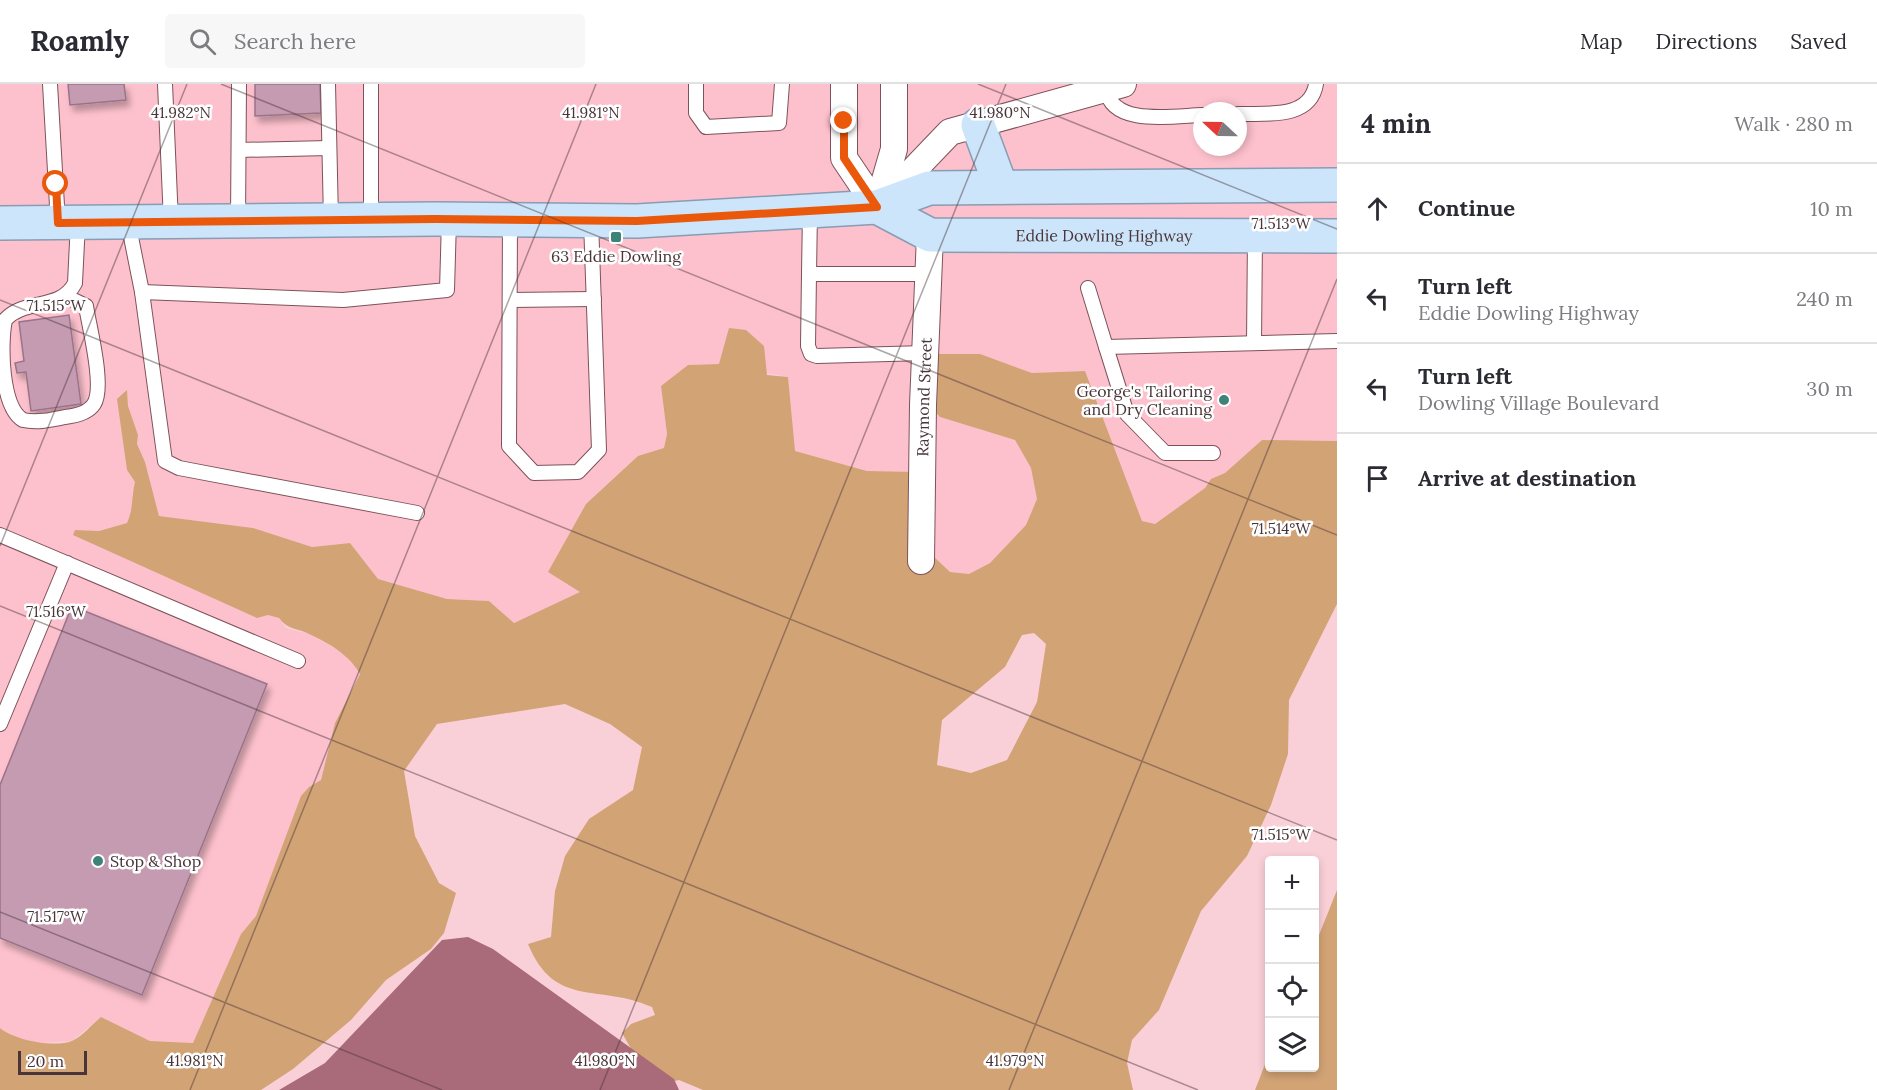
<!DOCTYPE html>
<html lang="en">
<head>
<meta charset="utf-8">
<style>
  :root { --surface:#fff; --page:#f7f7f7; --text:#2b2b33; --muted:#7c7c81; --line:#e1e1e2 }
  body { margin:0; font-family:Lora,serif; background:var(--page); color:var(--text) }
  .controls { position:absolute; right:18px; bottom:18px; display:grid; overflow:hidden; border-radius:6px; box-shadow:0 3px 9px #0003 }
  .controls button { width:54px; height:54px; display:grid; place-items:center; padding:0; border:0; border-bottom:2px solid var(--line); background:var(--surface); color:var(--text); font:30px sans-serif }
  .compass { position:absolute; left:1193px; top:18px; width:54px; height:54px; border-radius:50%; background:var(--surface); box-shadow:0 3px 9px #0003; rotate:292deg }
  .scale { position:absolute; left:18px; bottom:15px; width:69px; box-sizing:border-box; padding-left:6px; border:3px solid #493539; border-top:0; font-size:16px; line-height:21px; white-space:nowrap; color:#493539; -webkit-text-stroke:4px #fefefe; paint-order:stroke }
  .stop { position:absolute; width:18px; height:18px; margin:-14px; border:4px solid #ea580c; border-radius:50%; background:#fff }
  .stop.end { background:#ea580c; border-color:#fff; box-shadow:0 2px 6px #0008 }
  .list { margin:0; padding:0; list-style:none }
  h2 { display:flex; justify-content:space-between; align-items:center; height:78px; margin:0; padding:0 24px; font-size:26px }
  h2 small { font-size:20px; font-weight:400; color:var(--muted) }
  .list li { display:grid; grid-template-columns:39px 1fr auto; gap:18px; align-items:center; box-sizing:border-box; height:90px; padding:0 24px; border-top:2px solid var(--line) }
  .list b { display:block; font-size:22px; white-space:nowrap }
  .list p { margin:0; font-size:20px; white-space:nowrap; color:var(--muted) }
  .list em { font-size:20px; font-style:normal; color:var(--muted) }
  .icon { flex:none; width:33px; height:33px; fill:none; stroke:currentColor; stroke-width:2; stroke-linecap:round; stroke-linejoin:round }
  .map { position:relative; flex:none; width:1337px; height:1006px; overflow:hidden }
  header { display:flex; align-items:center; gap:36px; box-sizing:border-box; height:84px; padding:0 30px; background:var(--surface); border-bottom:2px solid var(--line) }
  header strong { font-size:28px }
  nav { display:flex; gap:33px; margin-inline-start:auto; font-size:21px }
  .search { width:420px; height:54px; background:var(--page); display:flex; align-items:center; gap:15px; box-sizing:border-box; padding:0 21px; border-radius:6px; color:var(--muted); font-size:22px }
  main { display:flex }
  aside { flex:1; background:var(--surface) }
  .map>svg:first-child { display:block }
</style>
</head>
<body>
<header>
<strong>Roamly</strong>
<div class="search"><svg class="icon" aria-label="search" viewBox="0 0 24 24"><circle cx="10" cy="10" r="6"/><path d="M15 15l6 6"/></svg>Search here</div>
<nav><a>Map</a><a>Directions</a><a>Saved</a></nav>
</header>
<main>
<div class="map">
<svg width="1337" height="1006" viewBox="0 0 1337 1006">
  <defs>
    <filter id="shadow"><feDropShadow dx="3.5" dy="6" stdDeviation="3" flood-color="#0004"/></filter>
  </defs>
  <rect width="100%" height="100%" fill="#fad0d8"/>
  <path fill="#fdc1cd" fill-rule="evenodd" d="M0,0H1337V357L1262,356L1225,389L1211,395L1205,404L1155,440L1142,437L1085,287L1032,289L980,271L926,270L940,333L1015,356L1031,384L1037,415L1026,441L990,479L969,490L949,488L932,471L918,388L867,387L794,367L788,293L719,280L688,281L661,302L667,350L664,365L638,372L581,508L514,539L489,517L447,515L377,495L350,459L312,463L253,444L159,432L145,378L137,360L138,351L128,322L127,307V386L135,398L132,411L135,422L127,439L99,447L75,446L268,531L279,534L286,544L309,550L352,574L360,590L335,639L321,696L309,703L256,832L241,850L193,959L150,957L101,933L72,957L34,959L7,950L0,944ZM1202,27H1238V63H1202Z"/>
  <g fill="#d2a375" fill-rule="evenodd">
    <path d="M729,244L746,246L764,262L767,291L788,293L795,367L867,387L919,388L932,471L950,488L969,490L990,479L1026,441L1037,415L1031,384L1015,356L940,333L923,315L926,270H980L1032,289L1085,287L1142,437L1155,440L1205,404L1211,395L1225,389L1262,356L1337,357V520L1289,616L1288,670L1271,721L1247,772L1201,827L1159,926L1132,956L1127,979L1133,1006H703L679,996L661,1000L645,989L622,949L631,940L655,931L652,923C597,899 555,925 528,860L551,853L555,807L565,772L589,735L633,706L642,663L610,640L565,620L437,640L404,687L415,752L439,799L456,809L444,849L431,865L386,896L351,936L293,985L261,1006H0V944C14,956 54,964 72,957C82,953 92,940 101,933L150,957L193,959L241,850L256,832L301,712L309,703L321,696L335,639L360,590C349,570 328,559 307,549C295,544 287,545 279,534L268,531L257,534L73,451L75,446L99,447L127,439C134,423 131,414 135,398L127,386L117,315L127,306L128,322L138,351L137,360L145,378L159,432L253,444L312,463L350,459L378,495L447,515L489,517L514,539L580,508L548,488L586,420L638,372L664,364L667,350L661,302L688,281L719,280ZM1034,549L1046,560L1037,618L1007,676L971,689L937,681L942,636L1005,583L1022,551Z"/>
    <path d="M1337,806V1006H1255L1269,970L1270,984H1314L1315,861Z"/>
  </g>
  <path fill="#a96a79" d="M468,853L493,865L674,995L679,1006H279L325,979L442,856Z"/>
  <g fill="#c59bb2" stroke="#9b7389" stroke-width="1.5" filter="url(#shadow)">
    <path d="M68,0H124L126,16L70,21Z"/>
    <path d="M255,0H320L321,29L255,32Z"/>
    <path d="M69,231L81,320L31,327L26,288L17,289L15,279L24,277L19,238Z"/>
    <path d="M72,522L267,600L142,911L0,854V701Z"/>
  </g>
  <g fill="none" stroke-linecap="round" stroke-linejoin="round">
    <g stroke="#7d525b" stroke-width="16">
      <g id="service">
        <path d="M50,0L58,139"/>
        <path d="M165,0L171,138"/>
        <path d="M328,0L331,136"/>
        <path d="M696,0V29L706,43L779,39L782,0"/>
        <path d="M1106,5C1112,43 1173,32 1202,31"/>
        <path d="M1238,30C1265,29 1310,36 1316,0"/>
        <path d="M239,66L329,64"/>
        <path d="M810,128L809,190H928"/>
        <path d="M371,136V0"/>
        <path d="M510,136L509,362L534,389L578,388L599,366L591,137"/>
        <path d="M238,137L239,0"/>
        <path d="M128,138L142,208L165,377L179,384L417,429"/>
        <path d="M809,190L808,262L811,270L817,272L925,269"/>
        <path d="M1088,204L1106,263L1337,257"/>
        <path d="M142,208L343,216L447,206L449,136"/>
        <path d="M65,212L86,222C89,242 105,303 94,320C88,329 75,332 65,333C51,336 37,339 23,336C1,323 0,260 5,236C24,214 61,227 75,199L78,138"/>
        <path d="M510,216L594,215"/>
        <path d="M1254,259L1255,152"/>
        <path d="M1106,263L1127,330L1165,369H1213"/>
        <path d="M0,451L298,577"/>
        <path d="M0,640L67,479"/>
      </g>
    </g>
    <g stroke="#7d525b" stroke-width="28">
      <g id="minor">
        <path d="M844,0V74L877,123"/>
        <path d="M882,119L950,48L1123,0"/>
        <path d="M878,120L894,65V0"/>
        <path id="s1" d="M921,477L923,321L930,151"/>
      </g>
    </g>
    <g stroke="#889cb4" stroke-width="36">
      <g id="primary">
        <path d="M978,41L1001,103"/>
        <path id="s2" d="M877,123L930,151L1337,152"/>
        <path d="M0,139L435,135L637,137L877,123L929,104L1337,101"/>
      </g>
    </g>
    <use href="#service" stroke="#fff" stroke-width="14"/>
    <use href="#minor" stroke="#fff" stroke-width="26"/>
    <use href="#primary" stroke="#cce5fa" stroke-width="33"/>
  </g>
  <g fill="none" stroke-linecap="round" stroke-linejoin="round">
    <path stroke="#ea580c" stroke-width="8" d="M56,100L58,139L435,135L637,137L877,123L844,74V37"/>
  </g>
  <path fill="none" stroke="#493539" stroke-width="1.5" stroke-opacity="0.45" d="M221,0L1337,451M978,0L1337,145M0,216L1337,756M0,462L187,0M0,522L1198,1006M0,828L442,1006M190,1006L596,0M600,1006L1006,0M1009,1006L1337,195"/>
  <g fill="#3d837a" stroke="#fefefe" stroke-width="2">
    <rect x="610" y="147" width="12" height="12" rx="3"/>
    <circle cx="1224" cy="316" r="6"/>
    <circle cx="98" cy="777" r="6"/>
  </g>
  <g text-anchor="middle" dominant-baseline="central" stroke-width="5" stroke-linejoin="round" paint-order="stroke">
    <g font-size="16" fill="#493539" stroke="#fefefe">
      <text stroke="none"><textPath href="#s2" startOffset="234">Eddie Dowling Highway</textPath></text>
      <text stroke="none"><textPath href="#s1" startOffset="164">Raymond Street</textPath></text>
    </g>
    <g font-size="16" fill="#493539" stroke="#fefefe">
      <text x="616" y="172">63 Eddie Dowling</text>
      <text x="1212" y="307" text-anchor="end">George's Tailoring<tspan x="1212" dy="18">and Dry Cleaning</tspan></text>
      <text x="110" y="777" text-anchor="start">Stop &amp; Shop</text>
    </g>
  </g>
  <g font-size="15" text-anchor="middle" fill="#493539" stroke="#fefefe" stroke-width="5" stroke-linejoin="round" paint-order="stroke">
    <text x="181" y="34">41.982°N</text>
    <text x="591" y="34">41.981°N</text>
    <text x="1000" y="34">41.980°N</text>
    <text x="1281" y="145">71.513°W</text>
    <text x="56" y="227">71.515°W</text>
    <text x="1281" y="450">71.514°W</text>
    <text x="56" y="533">71.516°W</text>
    <text x="1281" y="756">71.515°W</text>
    <text x="56" y="838">71.517°W</text>
    <text x="195" y="982">41.981°N</text>
    <text x="605" y="982">41.980°N</text>
    <text x="1015" y="982">41.979°N</text>
  </g>
</svg>
<div class="controls">
<button>+</button>
<button>−</button>
<button><svg class="icon" aria-label="locate" viewBox="0 0 24 24"><circle cx="12" cy="12" r="6"/><path d="M12 2v4M12 18v4M2 12h4M18 12h4"/></svg></button>
<button><svg class="icon" aria-label="layers" viewBox="0 0 24 24"><path d="M12 4l9 5-9 5-9-5zM3 14l9 5 9-5"/></svg></button>
</div>
<svg class="compass" viewBox="-18 -18 36 36"><path d="M0-13l5 13h-10z" fill="#e53935"/><path d="M0 13l5-13h-10z" fill="#7c7c81"/></svg>
<div class="scale">20 m</div>
<div class="stop" style="left:56px;top:100px"></div>
<div class="stop end" style="left:844px;top:37px"></div>
</div>
<aside>
<h2>4 min<small>Walk · 280 m</small></h2>
<ul class="list">
<li><svg class="icon" aria-label="ahead" viewBox="0 0 24 24"><path d="M12 20V5M6 11l6-6 6 6"/></svg><div><b>Continue</b></div><em>10 m</em></li>
<li><svg class="icon" aria-label="left" viewBox="0 0 24 24"><path d="M17 20v-9H6M10 6l-5 5 5 5"/></svg><div><b>Turn left</b><p>Eddie Dowling Highway</p></div><em>240 m</em></li>
<li><svg class="icon" aria-label="left" viewBox="0 0 24 24"><path d="M17 20v-9H6M10 6l-5 5 5 5"/></svg><div><b>Turn left</b><p>Dowling Village Boulevard</p></div><em>30 m</em></li>
<li><svg class="icon" aria-label="arrive" viewBox="0 0 24 24"><path d="M6 21V4h12l-3 4 3 4H6"/></svg><div><b>Arrive at destination</b></div></li>
</ul>
</aside>
</main>
</body>
</html>
